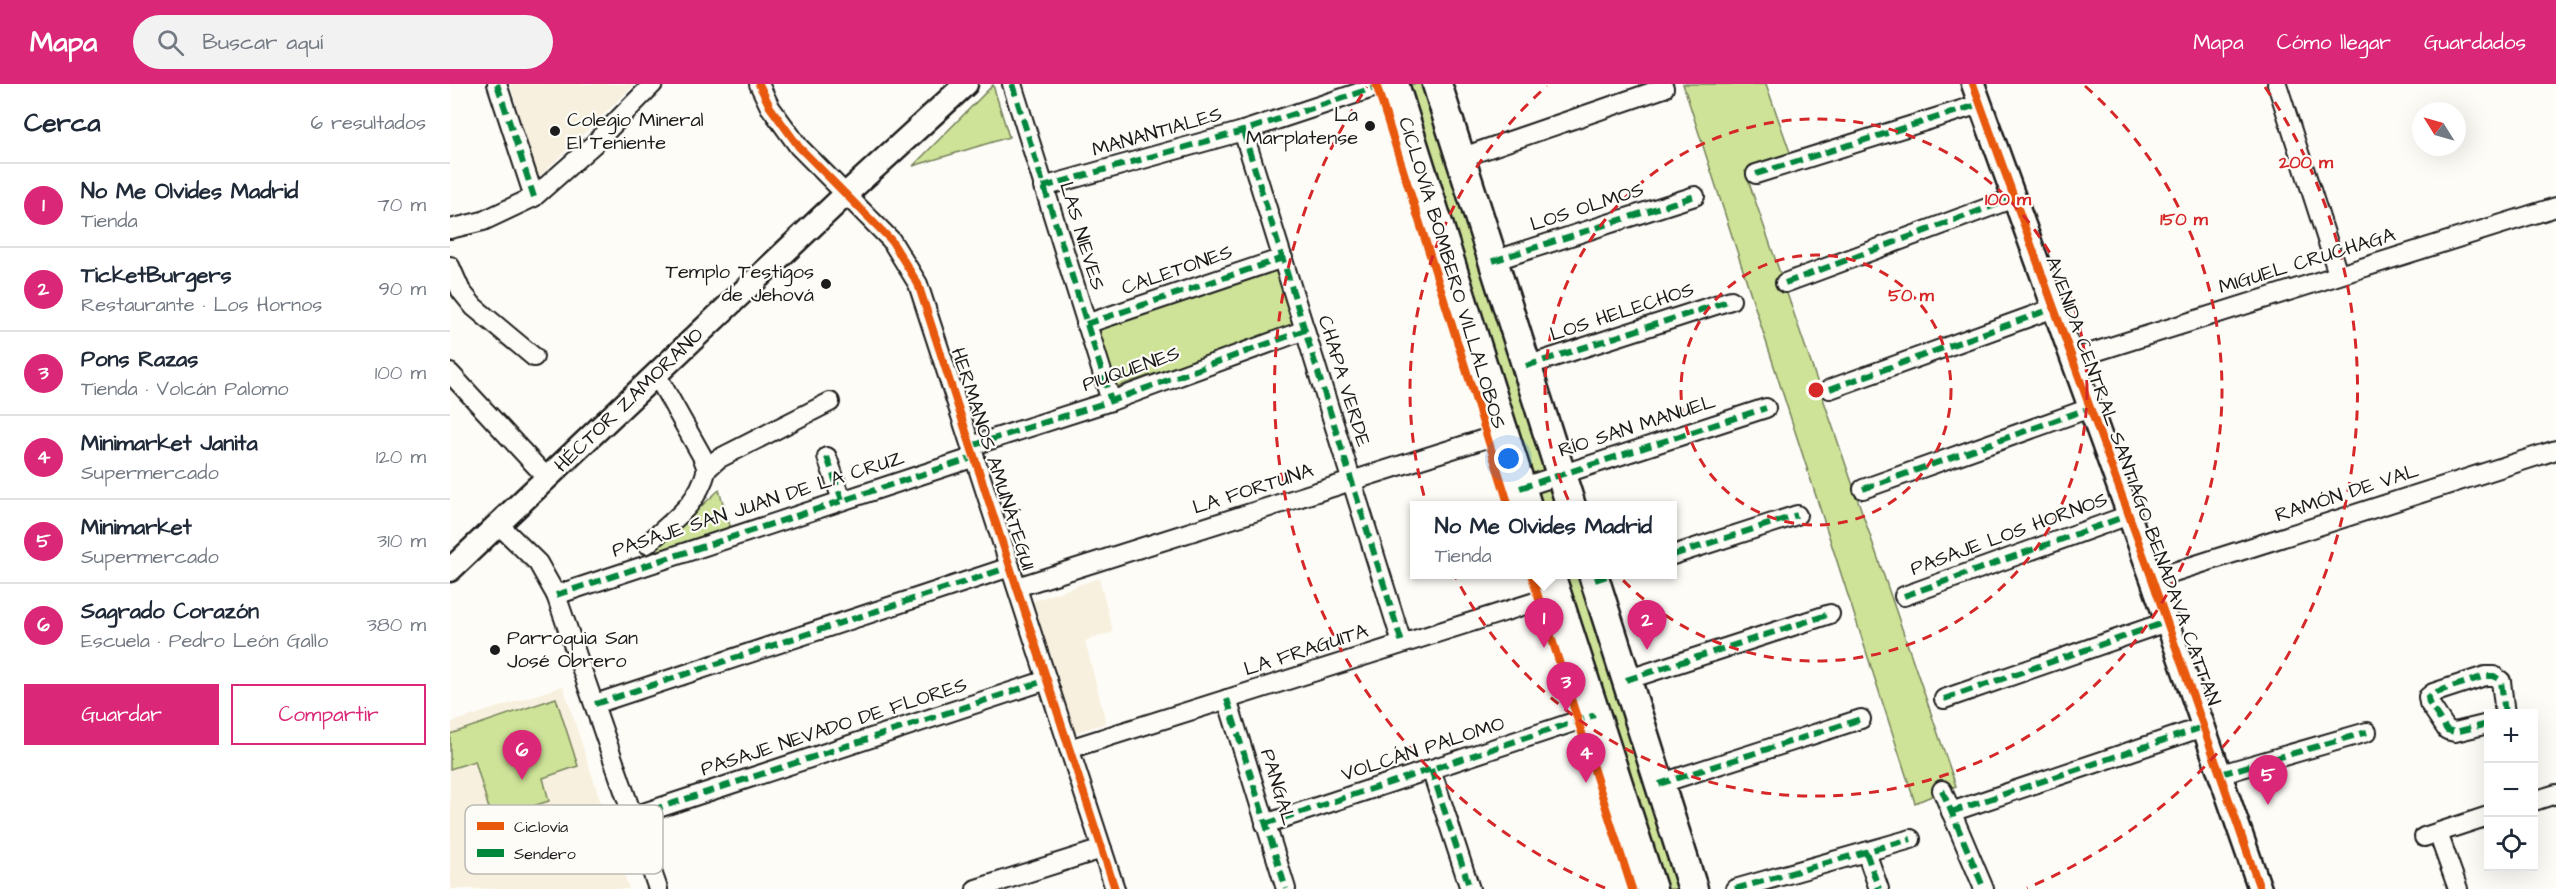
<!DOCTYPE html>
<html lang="es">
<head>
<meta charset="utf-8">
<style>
  :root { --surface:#fff; --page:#f2f2f3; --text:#1f2937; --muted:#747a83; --line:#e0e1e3; --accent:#db2777 }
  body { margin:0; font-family:"Architects Daughter",sans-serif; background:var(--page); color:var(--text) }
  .controls { position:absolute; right:18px; bottom:18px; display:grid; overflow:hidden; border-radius:0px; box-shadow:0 6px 24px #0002 }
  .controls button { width:54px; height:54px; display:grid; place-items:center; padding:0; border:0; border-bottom:2px solid var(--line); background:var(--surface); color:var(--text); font:30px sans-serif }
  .compass { position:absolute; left:1962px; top:18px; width:54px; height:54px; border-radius:50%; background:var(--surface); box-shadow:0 6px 24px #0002; rotate:307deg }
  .you { position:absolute; left:1059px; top:375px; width:21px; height:21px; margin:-15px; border:4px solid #fff; border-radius:50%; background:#1a73e8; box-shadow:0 0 0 9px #1a73e833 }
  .badge { display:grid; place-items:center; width:39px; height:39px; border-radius:50%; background:var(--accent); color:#fff; font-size:20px; font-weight:700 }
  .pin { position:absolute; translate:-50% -50px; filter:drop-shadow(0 2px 3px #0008) }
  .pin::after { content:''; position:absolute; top:32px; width:21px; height:18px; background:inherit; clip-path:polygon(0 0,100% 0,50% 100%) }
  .popup { position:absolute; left:960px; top:417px; width:267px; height:78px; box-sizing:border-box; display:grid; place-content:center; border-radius:0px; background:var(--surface); filter:drop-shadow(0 2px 4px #0005); font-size:20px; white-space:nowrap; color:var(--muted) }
  .popup b { font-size:22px; color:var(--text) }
  .popup::after { content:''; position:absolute; left:50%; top:100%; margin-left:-12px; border:12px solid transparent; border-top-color:var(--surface) }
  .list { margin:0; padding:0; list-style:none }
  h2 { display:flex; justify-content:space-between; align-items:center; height:78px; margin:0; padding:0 24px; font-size:26px }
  h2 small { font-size:20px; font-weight:400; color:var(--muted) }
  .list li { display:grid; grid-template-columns:39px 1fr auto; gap:18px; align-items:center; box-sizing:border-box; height:84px; padding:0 24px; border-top:2px solid var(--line) }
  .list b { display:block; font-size:22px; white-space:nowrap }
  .list p { margin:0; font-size:20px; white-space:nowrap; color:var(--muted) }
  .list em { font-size:20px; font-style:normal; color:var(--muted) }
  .actions { display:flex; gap:12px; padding:18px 24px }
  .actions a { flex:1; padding:14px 0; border:2px solid var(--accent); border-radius:0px; text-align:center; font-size:21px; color:var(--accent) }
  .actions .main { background:var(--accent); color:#fff }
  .icon { flex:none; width:33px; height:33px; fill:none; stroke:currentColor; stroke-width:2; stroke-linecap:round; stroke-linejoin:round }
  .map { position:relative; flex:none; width:2106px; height:805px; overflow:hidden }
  header { display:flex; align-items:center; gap:36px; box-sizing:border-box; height:84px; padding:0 30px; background:var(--accent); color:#fff }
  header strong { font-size:28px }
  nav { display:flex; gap:33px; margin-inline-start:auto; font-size:21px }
  .search { width:420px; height:54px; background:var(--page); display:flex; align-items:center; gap:15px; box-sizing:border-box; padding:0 21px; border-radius:33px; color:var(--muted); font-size:22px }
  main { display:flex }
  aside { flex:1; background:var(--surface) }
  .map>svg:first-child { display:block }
</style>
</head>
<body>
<header>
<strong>Mapa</strong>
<div class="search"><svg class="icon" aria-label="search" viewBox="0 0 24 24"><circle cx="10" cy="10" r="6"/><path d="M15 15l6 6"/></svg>Buscar aquí</div>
<nav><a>Mapa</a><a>Cómo llegar</a><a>Guardados</a></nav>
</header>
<main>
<aside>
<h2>Cerca<small>6 resultados</small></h2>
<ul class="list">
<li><span class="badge">1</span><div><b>No Me Olvides Madrid</b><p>Tienda</p></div><em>70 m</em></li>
<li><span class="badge">2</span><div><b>TicketBurgers</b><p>Restaurante · Los Hornos</p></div><em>90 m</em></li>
<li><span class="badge">3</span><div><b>Pons Razas</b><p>Tienda · Volcán Palomo</p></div><em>100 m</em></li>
<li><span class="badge">4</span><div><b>Minimarket Janita</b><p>Supermercado</p></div><em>120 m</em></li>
<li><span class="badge">5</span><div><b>Minimarket</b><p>Supermercado</p></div><em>310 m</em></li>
<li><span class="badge">6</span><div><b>Sagrado Corazón</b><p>Escuela · Pedro León Gallo</p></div><em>380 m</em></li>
</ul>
<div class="actions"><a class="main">Guardar</a><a>Compartir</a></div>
</aside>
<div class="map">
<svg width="2106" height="805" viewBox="0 0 2106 805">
  <rect width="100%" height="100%" fill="#fdfcf7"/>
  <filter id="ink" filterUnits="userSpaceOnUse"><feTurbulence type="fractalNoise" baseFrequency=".0167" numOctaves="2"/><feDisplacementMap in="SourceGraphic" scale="12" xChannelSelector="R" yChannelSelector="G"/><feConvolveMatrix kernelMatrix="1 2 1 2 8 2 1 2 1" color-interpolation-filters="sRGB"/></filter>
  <g filter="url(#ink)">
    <g fill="#f8f0de">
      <path d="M60,0H185L88,94Z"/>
      <path d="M649,494L663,548L635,557L656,639L621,650L581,518Z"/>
      <path d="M113,602L179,805H0V639Z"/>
    </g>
    <g fill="#cee398" stroke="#75805a" stroke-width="1.5">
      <path d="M948,0H984L1116,421H1084Z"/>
      <path d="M1233,0H1316L1341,71L1295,87L1506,702L1465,719Z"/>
      <path d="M543,1L559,53L463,82Z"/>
      <path d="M828,182L846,241L660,305L642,246Z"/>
      <path d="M269,406L282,448L201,475L199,470Z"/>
      <path d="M1103,491H1137L1240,805H1203Z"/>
      <path d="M106,614L128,682L93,694L99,717L42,735L25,677L0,685V650Z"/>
    </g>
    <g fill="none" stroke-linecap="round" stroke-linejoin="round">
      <g stroke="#1c1c1c" stroke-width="22">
        <g id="minor">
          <path d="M47,0L84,113"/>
          <path d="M309,0L320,23L349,63L441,156L468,200L665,805"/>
          <path d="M562,0L661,317"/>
          <path d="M1827,0L1888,190"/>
          <path d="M793,47L952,559"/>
          <path d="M1010,74L1214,4"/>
          <path d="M1306,90L1530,20"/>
          <path d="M593,103L793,47L935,0"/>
          <path d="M0,145L33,137L84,113L144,60L203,0"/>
          <path d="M1043,177L1245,112"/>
          <path d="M0,182L11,207L24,223L84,273"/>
          <path d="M1335,199L1564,114"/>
          <path d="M636,240L833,174"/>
          <path d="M1622,275L2106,123"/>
          <path d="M1076,282L1281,216"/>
          <path d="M0,289L97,394"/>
          <path d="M206,290L252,372L257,385L268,375L380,318"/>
          <path d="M1380,305L1604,224"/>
          <path d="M521,362L661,317L855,246"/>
          <path d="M377,373L392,416"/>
          <path d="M1070,404L1316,324"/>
          <path d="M1413,405L1640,324"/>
          <path d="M49,441L88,479L106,511L208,805"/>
          <path d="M197,460C224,435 247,422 257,385"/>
          <path d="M1223,471L1347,431"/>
          <path d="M1702,495L2106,366"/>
          <path d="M567,503L1053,349"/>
          <path d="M106,511L525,373"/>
          <path d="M1454,512L1679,431"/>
          <path d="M1176,596L1380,530"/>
          <path d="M777,615L836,805"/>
          <path d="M1494,615L1716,538"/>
          <path d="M145,620L560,483"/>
          <path d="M2038,640L2005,648L1997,646L1979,619L1978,613L1983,609L2035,592H2044L2051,597L2055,630"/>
          <path d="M619,665L1107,511"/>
          <path d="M981,685L1020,805"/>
          <path d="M1771,690L1917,648"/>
          <path d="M1209,700L1411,635"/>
          <path d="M1492,706L1534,805"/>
          <path d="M2084,717L2106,710"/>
          <path d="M1501,728L1753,643"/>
          <path d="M184,732L597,596"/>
          <path d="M815,740L1145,631"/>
          <path d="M1988,749L2008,805"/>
          <path d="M1974,753L2038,732"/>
          <path d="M1416,768L1429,805"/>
          <path d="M526,805L652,765"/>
          <path d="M1285,805L1461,755"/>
        </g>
      </g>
      <g stroke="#1c1c1c" stroke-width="27">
        <g id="tertiary">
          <path d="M1523,0L1702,495L1810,805"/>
          <path d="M0,486L395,111L516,0"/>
        </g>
      </g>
      <g stroke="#1c1c1c" stroke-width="33">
        <g id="primary">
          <path d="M944,0L1077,422"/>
          <path d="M987,0L1121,422"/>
          <path d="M1100,490L1202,805"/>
          <path d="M1143,490L1243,805"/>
        </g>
      </g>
      <use href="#minor" stroke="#fdfcf7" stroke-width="18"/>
      <use href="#tertiary" stroke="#fdfcf7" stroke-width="22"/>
      <use href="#primary" stroke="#fdfcf7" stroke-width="28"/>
      <g stroke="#00873e" stroke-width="6" stroke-dasharray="12 6" stroke-linecap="butt">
        <path d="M47,0L84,113"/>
        <path d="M562,0L661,317"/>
        <path d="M793,47L952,559"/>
        <path d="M1306,90L1530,20"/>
        <path d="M593,103L793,47L932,1"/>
        <path d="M1043,177L1245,112"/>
        <path d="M1335,199L1564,114"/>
        <path d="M636,240L833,174"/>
        <path d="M1076,282L1281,216"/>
        <path d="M1380,305L1604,224"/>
        <path d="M521,362L661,317L855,246"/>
        <path d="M377,373L392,416"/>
        <path d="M1070,404L1316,324"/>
        <path d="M1413,405L1640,324"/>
        <path d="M1223,471L1347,431"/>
        <path d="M1145,496L1163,490"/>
        <path d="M106,511L525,373"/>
        <path d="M1454,512L1679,431"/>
        <path d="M1176,596L1380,530"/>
        <path d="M777,615L836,805"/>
        <path d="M1494,615L1716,538"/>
        <path d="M145,620L560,483"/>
        <path d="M2038,640L2005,648L1997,646L1979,619L1978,613L1983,609L2035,592H2044L2051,597L2055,630"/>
        <path d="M981,685L1020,805"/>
        <path d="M1771,690L1917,648"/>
        <path d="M1209,700L1411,635"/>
        <path d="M1492,706L1534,805"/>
        <path d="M1501,728L1753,643"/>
        <path d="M184,732L597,596"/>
        <path d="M815,740L1145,631"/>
        <path d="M1416,768L1429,805"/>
        <path d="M1285,805L1461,755"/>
      </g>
      <g stroke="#fdfcf7" stroke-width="11">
        <g id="cycleway">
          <path d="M309,0L320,23L349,63L441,156L468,200L665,805"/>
          <path d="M926,0L1059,422"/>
          <path d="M1523,0L1702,495L1810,805"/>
          <path d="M1081,490L1182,805"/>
        </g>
      </g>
      <use href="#cycleway" stroke="#e8590c" stroke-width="8"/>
    </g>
  </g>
  <g fill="none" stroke="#d62828" stroke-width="3" stroke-dasharray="10 8">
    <circle cx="1366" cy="306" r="135"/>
    <circle cx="1366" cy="306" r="271"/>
    <path d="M1635 2A406 406 0 1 1 1097 2"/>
    <path d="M1155 804A541 541 0 0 1 917 3M1815 3A541 541 0 0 1 1577 804"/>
  </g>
  <g fill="#1c1c1c" stroke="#fdfcf7" stroke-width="2">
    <circle cx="920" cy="42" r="6"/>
    <circle cx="105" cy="47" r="6"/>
    <circle cx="376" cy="200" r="6"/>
    <circle cx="45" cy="566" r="6"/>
  </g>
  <g text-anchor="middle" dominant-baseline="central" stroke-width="4.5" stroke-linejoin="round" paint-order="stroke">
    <g font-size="20" fill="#1c1c1c" stroke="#fdfcf7" text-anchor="end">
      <text x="908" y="31">La<tspan x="908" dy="23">Marplatense</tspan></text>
      <text x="117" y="36" text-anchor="start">Colegio Mineral<tspan x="117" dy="23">El Teniente</tspan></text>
      <text x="364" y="188">Templo Testigos<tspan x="364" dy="23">de Jehová</tspan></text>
      <text x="57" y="554" text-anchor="start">Parroquia San<tspan x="57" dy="23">José Obrero</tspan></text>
    </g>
    <g font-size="20" fill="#1c1c1c" stroke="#fdfcf7">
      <text transform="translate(707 48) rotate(-16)">MANANTIALES</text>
      <text transform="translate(1137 123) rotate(-18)">LOS OLMOS</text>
      <text transform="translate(632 152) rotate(73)">LAS NIEVES</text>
      <text transform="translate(1857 177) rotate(-17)">MIGUEL CRUCHAGA</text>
      <text transform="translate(727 186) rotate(-19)">CALETONES</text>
      <text transform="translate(1002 189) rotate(73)">CICLOVÍA BOMBERO VILLALOBOS</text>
      <text transform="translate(1172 228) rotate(-18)">LOS HELECHOS</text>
      <text transform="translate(681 285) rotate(-19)">PIUQUENES</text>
      <text transform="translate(894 297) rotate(73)">CHAPA VERDE</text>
      <text transform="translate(179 316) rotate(-44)">HÉCTOR ZAMORANO</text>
      <text transform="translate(1187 342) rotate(-18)">RÍO SAN MANUEL</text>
      <text transform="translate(543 375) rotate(72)">HERMANOS AMUNÁTEGUI</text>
      <text transform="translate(1683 397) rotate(70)">AVENIDA CENTRAL SANTIAGO BENADAVA CATTAN</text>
      <text transform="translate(803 405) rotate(-18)">LA FORTUNA</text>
      <text transform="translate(1897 409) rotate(-18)">RAMÓN DE VAL</text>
      <text transform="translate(308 420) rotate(-18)">PASAJE SAN JUAN DE LA CRUZ</text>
      <text transform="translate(1559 450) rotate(-20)">PASAJE LOS HORNOS</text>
      <text transform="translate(856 566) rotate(-18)">LA FRAGUITA</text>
      <text transform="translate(384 643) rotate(-18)">PASAJE NEVADO DE FLORES</text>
      <text transform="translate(973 665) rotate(-18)">VOLCÁN PALOMO</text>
      <text transform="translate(828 703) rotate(73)">PANGAL</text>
    </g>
  </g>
  <rect x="15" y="721" width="198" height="69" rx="9" fill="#fdfcf7" stroke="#bab9b5" stroke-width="1.5"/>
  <rect x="27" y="738" width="27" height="8" fill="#e8590c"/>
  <rect x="27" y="765" width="27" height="8" fill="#00873e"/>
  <g font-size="16" fill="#1c1c1c">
    <text x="64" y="748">Ciclovía</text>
    <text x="64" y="775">Sendero</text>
  </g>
  <circle cx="1366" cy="306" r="9" fill="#d62828" stroke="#fdfcf7" stroke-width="3"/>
  <g font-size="18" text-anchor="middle" font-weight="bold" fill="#d62828" stroke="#fdfcf7" stroke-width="4.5" stroke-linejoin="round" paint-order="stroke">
    <text x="1856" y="84">200 m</text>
    <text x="1558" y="121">100 m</text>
    <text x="1734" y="141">150 m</text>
    <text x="1461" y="217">50 m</text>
  </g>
</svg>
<div class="controls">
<button>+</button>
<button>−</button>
<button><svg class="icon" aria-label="locate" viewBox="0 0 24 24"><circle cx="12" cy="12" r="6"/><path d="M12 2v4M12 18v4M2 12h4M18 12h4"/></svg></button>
</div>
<svg class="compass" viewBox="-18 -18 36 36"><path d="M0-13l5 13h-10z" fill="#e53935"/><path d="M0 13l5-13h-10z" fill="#747a83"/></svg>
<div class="you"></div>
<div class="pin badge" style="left:1094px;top:564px">1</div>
<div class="popup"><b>No Me Olvides Madrid</b>Tienda</div>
<div class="pin badge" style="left:1197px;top:566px">2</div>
<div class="pin badge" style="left:1116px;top:628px">3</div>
<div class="pin badge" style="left:1136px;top:699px">4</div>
<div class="pin badge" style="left:1818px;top:721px">5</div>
<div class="pin badge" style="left:72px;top:696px">6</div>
</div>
</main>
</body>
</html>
